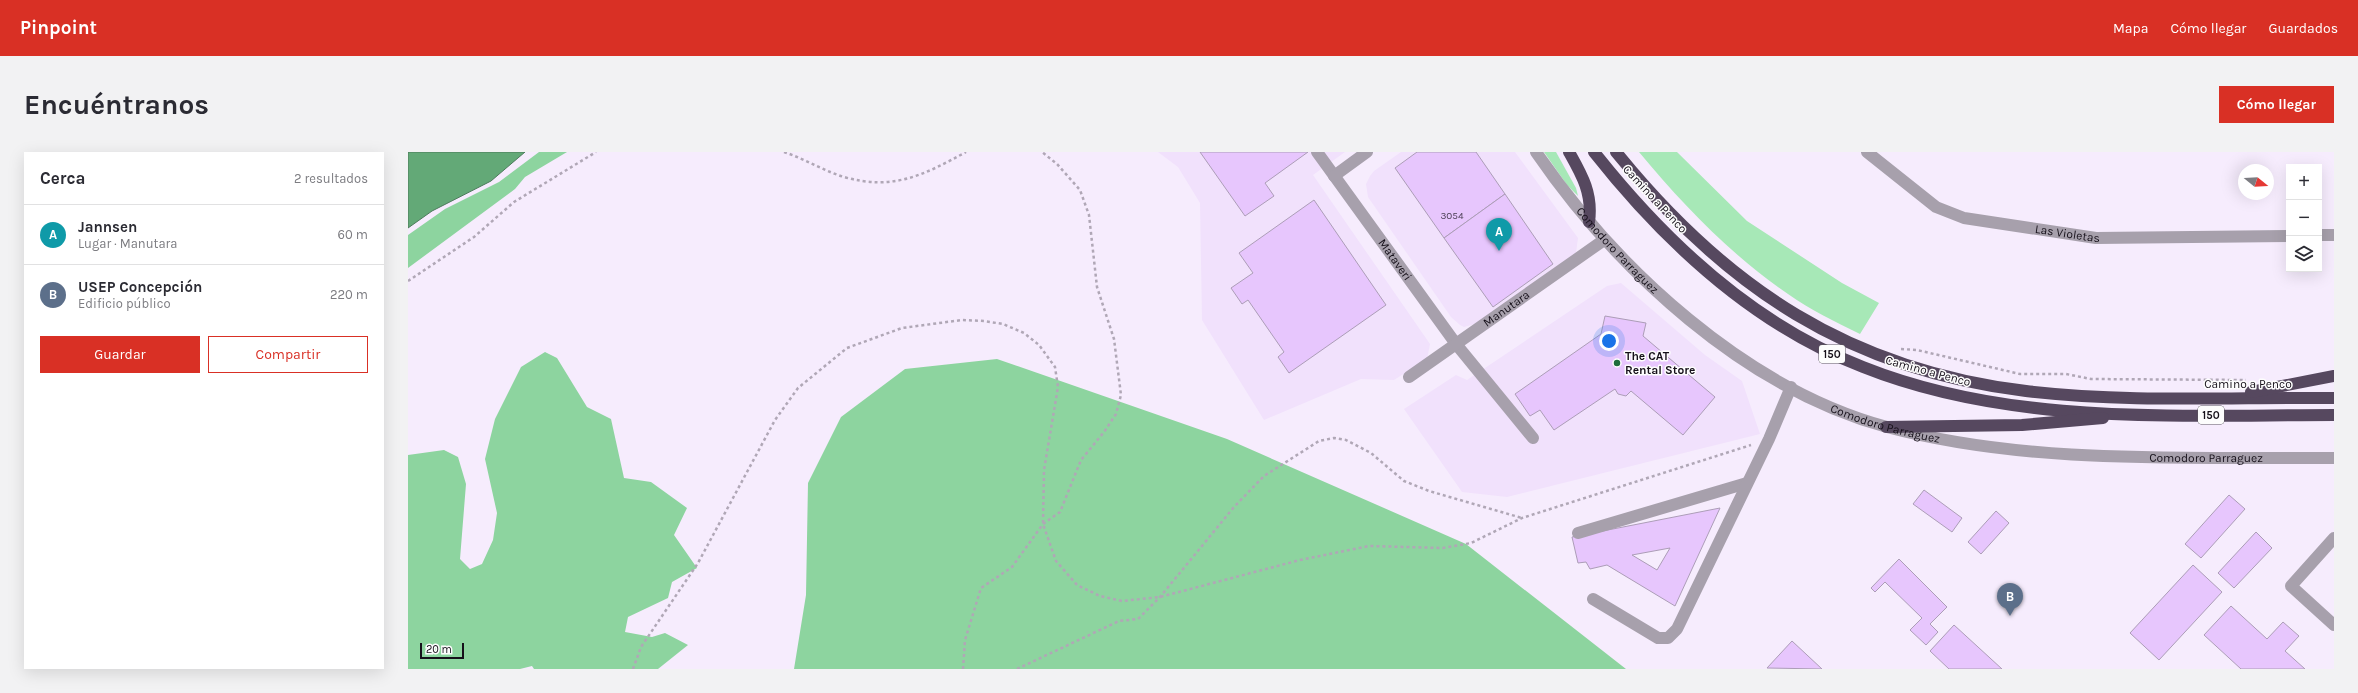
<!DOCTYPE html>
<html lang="es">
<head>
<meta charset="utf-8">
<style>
  :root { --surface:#fff; --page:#f2f2f3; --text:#2b2b33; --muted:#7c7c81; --line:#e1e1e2; --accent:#d93025 }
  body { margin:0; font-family:Karla,sans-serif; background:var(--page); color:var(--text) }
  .controls { position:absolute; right:12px; top:12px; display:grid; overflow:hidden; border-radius:0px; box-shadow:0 4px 16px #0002 }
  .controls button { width:36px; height:36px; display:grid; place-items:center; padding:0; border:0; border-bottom:1px solid var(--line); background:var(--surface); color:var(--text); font:20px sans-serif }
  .compass { position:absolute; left:1830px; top:12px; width:36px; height:36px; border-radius:50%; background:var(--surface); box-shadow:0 4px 16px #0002; rotate:108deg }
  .scale { position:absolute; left:12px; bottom:10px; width:44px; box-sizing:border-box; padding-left:4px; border:2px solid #16101a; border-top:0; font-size:11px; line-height:14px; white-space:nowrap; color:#16101a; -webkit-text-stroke:3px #fdfdfd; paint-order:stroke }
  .you { position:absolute; left:1201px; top:189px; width:14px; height:14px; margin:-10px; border:3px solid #fff; border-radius:50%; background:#1a73e8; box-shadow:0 0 0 6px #1a73e833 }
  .badge { display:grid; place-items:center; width:26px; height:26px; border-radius:50%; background:var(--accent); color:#fff; font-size:13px; font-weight:700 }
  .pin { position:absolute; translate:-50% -33px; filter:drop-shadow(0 1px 2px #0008) }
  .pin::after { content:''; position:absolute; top:21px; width:14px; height:12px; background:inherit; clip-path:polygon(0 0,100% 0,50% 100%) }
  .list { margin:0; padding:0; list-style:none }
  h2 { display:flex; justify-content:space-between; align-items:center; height:52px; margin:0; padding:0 16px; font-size:17px }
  h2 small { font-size:13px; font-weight:400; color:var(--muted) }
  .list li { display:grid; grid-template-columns:26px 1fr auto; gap:12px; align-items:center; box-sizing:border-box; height:60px; padding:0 16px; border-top:1px solid var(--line) }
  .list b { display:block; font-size:15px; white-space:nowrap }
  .list p { margin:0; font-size:13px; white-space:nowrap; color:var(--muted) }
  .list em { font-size:13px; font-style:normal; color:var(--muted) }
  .actions { display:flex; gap:8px; padding:12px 16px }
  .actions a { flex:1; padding:9px 0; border:1px solid var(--accent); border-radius:0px; text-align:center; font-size:14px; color:var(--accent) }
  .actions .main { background:var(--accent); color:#fff }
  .icon { flex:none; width:22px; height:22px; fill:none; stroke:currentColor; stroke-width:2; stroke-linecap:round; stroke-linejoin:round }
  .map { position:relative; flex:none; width:1926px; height:517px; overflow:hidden; border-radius:0px }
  header { display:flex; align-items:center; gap:24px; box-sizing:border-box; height:56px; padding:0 20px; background:var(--accent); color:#fff }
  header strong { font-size:19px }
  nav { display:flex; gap:22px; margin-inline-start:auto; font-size:14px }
  .intro { display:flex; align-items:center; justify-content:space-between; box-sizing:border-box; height:96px; padding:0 24px }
  h1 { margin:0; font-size:28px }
  .button { padding:10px 18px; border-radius:0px; background:var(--accent); color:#fff; font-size:14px; font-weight:700 }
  main { display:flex; gap:24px; padding:0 24px }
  aside { flex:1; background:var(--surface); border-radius:0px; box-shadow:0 4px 16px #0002 }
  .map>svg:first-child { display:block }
</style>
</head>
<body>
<header>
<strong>Pinpoint</strong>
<nav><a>Mapa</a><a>Cómo llegar</a><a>Guardados</a></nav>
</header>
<div class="intro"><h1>Encuéntranos</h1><a class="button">Cómo llegar</a></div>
<main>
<aside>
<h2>Cerca<small>2 resultados</small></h2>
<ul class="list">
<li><span class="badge" style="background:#0f9aa8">A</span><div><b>Jannsen</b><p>Lugar · Manutara</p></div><em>60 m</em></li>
<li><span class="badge" style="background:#5c6f8a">B</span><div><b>USEP Concepción</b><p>Edificio público</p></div><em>220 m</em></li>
</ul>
<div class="actions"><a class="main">Guardar</a><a>Compartir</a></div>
</aside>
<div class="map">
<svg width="1926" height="517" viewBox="0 0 1926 517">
  <rect width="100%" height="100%" fill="#f6ecfd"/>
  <g fill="#f1e1fc">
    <path d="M750,0H937L905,23L1022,192L1019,207L986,228L953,227L856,268L794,168L792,51L770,15Z"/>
    <path d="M993,0H1107L1170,86L1168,101L1067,172L1056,175L1052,173L1043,165L960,45L958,32L962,24L966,19Z"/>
    <path d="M1213,131L1297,203L1334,229L1352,282L1099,345L1054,340L996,257L1048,223L1059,228L1199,134Z"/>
  </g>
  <g fill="#a7e8b7">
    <path d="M1136,0H1148L1168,36L1170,44L1159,33Z"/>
    <path d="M1231,0H1269L1339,69L1434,131L1471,151L1452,182C1428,170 1402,158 1380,142C1323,103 1275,53 1231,0Z"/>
  </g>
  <g fill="#8dd49f">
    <path d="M131,0H159L117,25L107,37L0,116V83L37,57L91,30Z"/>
    <path d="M137,200L149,206L179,255L203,267L216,326L243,330L279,356L266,383L289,416L264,430L260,446L220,465L217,480L244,485L257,481L280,493L250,517H126L124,514L112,517H0V303L36,298L50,305L58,332L52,407L62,417L74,412L85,388L89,361L77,307L87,267L113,215Z"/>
    <path d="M589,207L819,287L1058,392L1218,517H386L398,443L400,331L433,265L497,217Z"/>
  </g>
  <path fill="#63a977" stroke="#4c7b5b" d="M0,0H117L83,29L24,59L0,76Z"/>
  <g fill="#e7c6fd" stroke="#ac9db7" fill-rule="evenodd">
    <path d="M792,0H900L857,31L866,44L837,64Z"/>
    <path d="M1009,0H1068L1097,42L1036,86L987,16Z"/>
    <path d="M1097,42L1145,112L1085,155L1036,86Z"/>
    <path d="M906,48L978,153L881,221L870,205L876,200L840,148L834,152L823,136L845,121L831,101Z"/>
    <path d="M1197,164L1238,171L1235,184L1307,245L1275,283L1223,239L1218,244L1210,242L1207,237L1146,278L1132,258L1122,264L1107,242L1193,182Z"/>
    <path d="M1516,338L1554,366L1544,380L1505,352Z"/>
    <path d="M1821,343L1837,357L1793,406L1777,392Z"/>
    <path d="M1312,356L1267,454L1199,413L1182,417L1178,410L1170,411L1164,385ZM1262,396L1249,418L1224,403Z"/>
    <path d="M1588,359L1601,371L1573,402L1560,390Z"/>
    <path d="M1848,380L1864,396L1826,436L1810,421Z"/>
    <path d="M1491,407L1539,455L1522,472L1530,480L1518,493L1502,478L1514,466L1477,430L1467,440L1463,436Z"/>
    <path d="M1785,413L1814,440L1751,508L1722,481Z"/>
    <path d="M1823,454L1859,487L1875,470L1891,484L1877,499L1897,517H1833L1796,483Z"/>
    <path d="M1546,473L1594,517H1541L1522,499Z"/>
    <path d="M1384,489L1414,517L1359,516Z"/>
  </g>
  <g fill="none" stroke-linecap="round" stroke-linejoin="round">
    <g stroke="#b0a7b6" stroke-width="2.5" stroke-dasharray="3 3" stroke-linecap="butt">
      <path d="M376,0C397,7 416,19 436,25C485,39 516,23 558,0"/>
      <path d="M0,129L66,85L106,50L188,0"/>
      <path d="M1493,197L1509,198L1612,222H1658L1683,227L1838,228"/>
      <path d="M225,517L233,495L290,411L367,268L390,236L439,196L494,176L554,168L576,169L595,172L616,181L631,193L647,215L650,235L636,318L635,372L648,409L669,433L692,444L714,449L752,445L892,408L961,394L1035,396L1063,391L1114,366L1343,293"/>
      <path d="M555,517L557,488L573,436L604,415L635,372L652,360L673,308L696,280L708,262L713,243L706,187L689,135L681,63L672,38L649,12L634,0"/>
      <path d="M609,517L711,469L730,467L752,445L826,355L856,324L911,289L926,286L938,288L963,301L996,329L1021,339L1114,366"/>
    </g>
    <g stroke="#a7a0ac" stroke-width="12">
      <path id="s1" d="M909,0L1048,192L1125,286"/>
      <path id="s2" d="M1128,0C1209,118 1338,237 1479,275C1621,313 1779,305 1926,306"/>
      <path id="s3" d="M1459,0L1528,55L1556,66L1688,86L1881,84"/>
      <path d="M926,24L959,0"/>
      <path d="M1911,83H1926"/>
      <path id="s4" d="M1001,225L1196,88"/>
      <path d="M1170,381L1339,331"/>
      <path d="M1926,386L1883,434L1926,473"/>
      <path d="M1185,447L1250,486H1260L1269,477L1361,287L1383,235"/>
    </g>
    <g stroke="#56485f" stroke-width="12">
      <path d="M1161,0C1174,23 1185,42 1181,70"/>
      <path d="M1186,0C1257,90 1346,173 1455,215C1603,274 1769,263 1926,263"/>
      <path d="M1208,0C1318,136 1442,218 1618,239C1720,251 1824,245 1926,246"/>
      <path d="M1843,240L1926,224"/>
      <path d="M1478,275L1614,273L1695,266"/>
    </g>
  </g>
  <circle fill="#1f6c3c" stroke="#fdfdfd" stroke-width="1.5" cx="1209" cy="211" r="4"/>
  <g text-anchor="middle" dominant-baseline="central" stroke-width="3" stroke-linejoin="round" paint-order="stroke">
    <g font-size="10" fill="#4a3e53">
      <text x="1044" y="64">3054</text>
    </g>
    <g fill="#fdfdfd" stroke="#5b575e" stroke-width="1">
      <rect x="1411" y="193" width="26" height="18" rx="3"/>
      <rect x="1790" y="254" width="26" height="18" rx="3"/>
    </g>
    <g font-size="11" font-weight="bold" fill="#16101a">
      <text x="1424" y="202">150</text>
      <text x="1803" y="263">150</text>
    </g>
    <g font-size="12" fill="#16101a" stroke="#fdfdfd">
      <text transform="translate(1247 47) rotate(47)">Camino a Penco</text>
      <text stroke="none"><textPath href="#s3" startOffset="223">Las Violetas</textPath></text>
      <text stroke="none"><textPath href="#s2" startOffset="128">Comodoro Parraguez</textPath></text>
      <text stroke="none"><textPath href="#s1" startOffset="133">Mataveri</textPath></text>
      <text stroke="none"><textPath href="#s4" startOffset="119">Manutara</textPath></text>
      <text transform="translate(1520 219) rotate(15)">Camino a Penco</text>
      <text x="1840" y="232">Camino a Penco</text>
      <text stroke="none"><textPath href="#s2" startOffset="452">Comodoro Parraguez</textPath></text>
      <text stroke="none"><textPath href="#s2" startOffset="776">Comodoro Parraguez</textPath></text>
    </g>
    <g font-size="12" font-weight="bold" fill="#16101a" stroke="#fdfdfd" text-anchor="start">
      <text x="1217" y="204">The CAT<tspan x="1217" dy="14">Rental Store</tspan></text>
    </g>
  </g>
</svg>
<div class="controls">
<button>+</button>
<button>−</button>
<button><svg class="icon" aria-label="layers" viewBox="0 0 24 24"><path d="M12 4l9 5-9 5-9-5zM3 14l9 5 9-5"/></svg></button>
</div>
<svg class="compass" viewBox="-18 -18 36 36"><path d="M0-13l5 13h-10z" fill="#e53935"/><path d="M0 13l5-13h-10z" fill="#7c7c81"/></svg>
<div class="scale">20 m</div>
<div class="you"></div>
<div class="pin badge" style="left:1091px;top:99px;background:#0f9aa8">A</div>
<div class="pin badge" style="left:1602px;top:464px;background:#5c6f8a">B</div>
</div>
</main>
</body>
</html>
